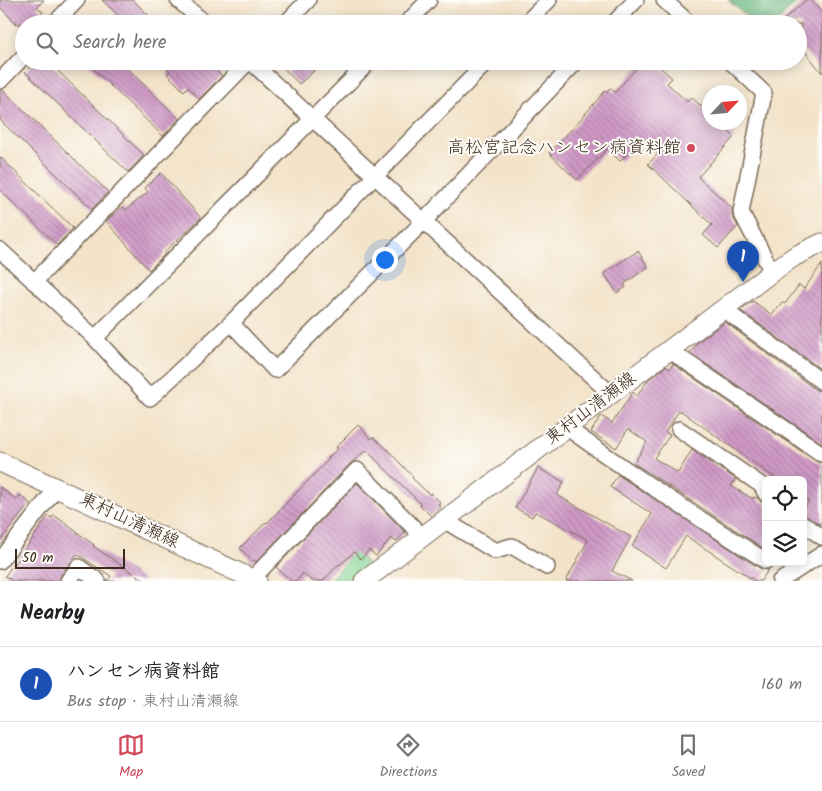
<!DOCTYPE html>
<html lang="en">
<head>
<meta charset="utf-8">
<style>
  :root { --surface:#fff; --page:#f6f6f6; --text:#202124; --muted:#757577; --line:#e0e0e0; --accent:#d1495b }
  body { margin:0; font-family:Kalam,"Klee One",sans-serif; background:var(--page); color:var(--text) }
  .controls { position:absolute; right:15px; bottom:15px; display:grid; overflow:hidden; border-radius:8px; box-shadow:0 2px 12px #0003 }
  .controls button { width:45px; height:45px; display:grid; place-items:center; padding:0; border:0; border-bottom:1px solid var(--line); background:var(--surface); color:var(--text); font:25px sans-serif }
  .compass { position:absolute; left:702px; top:85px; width:45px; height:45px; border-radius:50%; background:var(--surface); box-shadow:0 2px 12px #0003; rotate:64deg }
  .scale { position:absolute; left:15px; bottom:12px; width:110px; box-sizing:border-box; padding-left:5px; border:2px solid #3b2a1e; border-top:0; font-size:14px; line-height:18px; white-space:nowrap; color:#3b2a1e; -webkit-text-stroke:4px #fdfcf7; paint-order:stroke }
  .you { position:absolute; left:384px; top:259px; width:18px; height:18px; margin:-12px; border:4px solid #fff; border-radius:50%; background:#1a73e8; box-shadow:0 0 0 8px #1a73e833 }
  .badge { display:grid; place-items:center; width:32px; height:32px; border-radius:50%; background:var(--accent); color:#fff; font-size:16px; font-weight:700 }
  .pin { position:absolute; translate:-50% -41px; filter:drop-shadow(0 1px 2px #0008) }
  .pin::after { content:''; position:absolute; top:26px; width:18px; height:15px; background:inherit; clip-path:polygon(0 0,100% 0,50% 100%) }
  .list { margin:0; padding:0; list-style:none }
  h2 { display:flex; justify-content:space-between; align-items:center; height:65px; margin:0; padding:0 20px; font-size:21px }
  h2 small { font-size:16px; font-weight:400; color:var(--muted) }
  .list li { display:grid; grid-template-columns:32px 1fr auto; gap:15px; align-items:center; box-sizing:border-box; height:75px; padding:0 20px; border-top:1px solid var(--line) }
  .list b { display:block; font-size:19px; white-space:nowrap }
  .list p { margin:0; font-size:16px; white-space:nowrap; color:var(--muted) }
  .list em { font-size:16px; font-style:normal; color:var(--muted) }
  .icon { flex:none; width:28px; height:28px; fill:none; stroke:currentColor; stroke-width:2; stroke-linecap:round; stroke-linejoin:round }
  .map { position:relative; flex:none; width:822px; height:581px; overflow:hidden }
  .search { position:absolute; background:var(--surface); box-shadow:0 2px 12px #0003; left:15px; right:15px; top:15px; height:55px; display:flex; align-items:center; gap:12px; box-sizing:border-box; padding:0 18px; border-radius:28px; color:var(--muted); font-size:19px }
  .sheet { height:140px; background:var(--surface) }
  nav { display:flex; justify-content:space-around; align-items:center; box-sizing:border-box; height:70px; border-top:1px solid var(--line); background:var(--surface); font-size:14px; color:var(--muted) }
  nav a { display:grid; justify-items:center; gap:2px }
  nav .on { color:var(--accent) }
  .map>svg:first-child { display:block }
</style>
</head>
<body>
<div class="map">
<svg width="822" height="581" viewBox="0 0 822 581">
  <defs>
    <pattern id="forest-crowns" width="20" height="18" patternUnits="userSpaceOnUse" patternTransform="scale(1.25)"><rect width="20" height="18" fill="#6bb77f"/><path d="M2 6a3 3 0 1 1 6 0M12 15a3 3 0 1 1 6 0" fill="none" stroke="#599567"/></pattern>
    <pattern id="building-back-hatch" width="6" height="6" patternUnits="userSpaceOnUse" patternTransform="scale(1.25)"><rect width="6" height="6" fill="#d09ac7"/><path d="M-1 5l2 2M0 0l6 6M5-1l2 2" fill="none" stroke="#aa7ea1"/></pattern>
  </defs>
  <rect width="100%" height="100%" fill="#fdfcf7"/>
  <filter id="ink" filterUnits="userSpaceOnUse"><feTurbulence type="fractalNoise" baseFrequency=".02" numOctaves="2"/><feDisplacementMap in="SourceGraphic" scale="10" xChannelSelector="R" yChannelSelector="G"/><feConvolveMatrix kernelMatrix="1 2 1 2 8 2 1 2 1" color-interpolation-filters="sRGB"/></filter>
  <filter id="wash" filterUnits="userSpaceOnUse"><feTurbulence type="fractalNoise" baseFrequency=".0096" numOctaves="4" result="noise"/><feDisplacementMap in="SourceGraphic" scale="20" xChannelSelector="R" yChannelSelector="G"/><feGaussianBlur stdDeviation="1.12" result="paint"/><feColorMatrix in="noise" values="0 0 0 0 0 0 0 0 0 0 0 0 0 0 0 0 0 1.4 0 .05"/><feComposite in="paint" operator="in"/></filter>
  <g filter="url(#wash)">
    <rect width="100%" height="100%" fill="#f3e3c9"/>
    <path fill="url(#forest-crowns)" stroke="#53704e" d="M728,0H799L775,24H755Z"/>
    <path fill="#84d696" stroke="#60805a" d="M355,551L367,564C353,576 348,581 329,581Z"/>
    <g id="blocks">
      <g fill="url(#building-back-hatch)">
        <path d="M0,0H44L37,7L43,12L32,24H17L0,7Z"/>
        <path d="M102,0H133L157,24H127Z"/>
        <path d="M806,0H811L822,13V73L804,50H799L801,24H779Z"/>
        <path d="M36,61H48L144,155L128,172L25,72Z"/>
        <path d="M85,61H120L179,119L163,136Z"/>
        <path d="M161,61H207L222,76L199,99L188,87L184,91L167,74L170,71Z"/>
        <path d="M277,61H305L314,71L299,84Z"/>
        <path d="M643,61H653L672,78L667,83L687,102L691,97L710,114V122H719L734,137L698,177L732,208V216L738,226L718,248L703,235L712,225L648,164L658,154L641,139L620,161L607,149L577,180L549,153L573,128L605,91L606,92L610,88L615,92Z"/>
        <path d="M0,90H3L108,192L92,209L0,120Z"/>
        <path d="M0,157L73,228L57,245L0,190Z"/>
        <path d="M161,173L201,218L164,252L165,254L149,270L106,221L123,207L126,210L148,192L145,188Z"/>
        <path d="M638,251L648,267L624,284L626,287L617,293L604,273Z"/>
        <path d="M822,264V370L740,310L753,301L772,315L782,302L785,304L799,285L804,289Z"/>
        <path d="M725,322L816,390L822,391V443L690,353L698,342Z"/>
        <path d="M673,364L817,462L822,463V521L820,524L803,515V510L809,501L803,497V480H778L681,411H679L665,432L670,435L654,458L678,473L692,450L736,479L731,486L753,499L754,497L758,498L761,502L766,503V550L634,463L647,442L628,429L616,448L591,432L601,416L612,423L633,392L637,396L648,380L666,366L670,369Z"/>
        <path d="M358,425L371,439L373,437L386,448L413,477L412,478L430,495L431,493L440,502L438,504L441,507L431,516L420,505L421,504L366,450L350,464L256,562L254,560L252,561L240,548L266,522L267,523L329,459L328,458L338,448L336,447Z"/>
        <path d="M538,468L564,482L557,495L631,537L612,571L632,581H566L588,540L538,513L535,512L532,517L515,508Z"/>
        <path d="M618,475L761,569L768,570L761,581H755L686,536L666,568L632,546L652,514L610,487Z"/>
        <path d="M357,483L405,532L396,542L391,538L376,556L369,550L361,559L354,552L340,565L339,564L323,581H312L303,573L297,581H291L276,567Z"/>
        <path d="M0,487L17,500L20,495L30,503L0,541Z"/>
        <path d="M54,515L94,545L93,546L145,581H107L111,576L77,554L61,575L59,581H12L5,576L14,563L15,564L48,516L52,518Z"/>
      </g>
    </g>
  </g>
  <g filter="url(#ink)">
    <use href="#blocks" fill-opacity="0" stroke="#7b6b5a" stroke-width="1"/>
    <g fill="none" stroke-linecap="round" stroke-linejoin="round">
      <g stroke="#7b6b5a" stroke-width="18">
        <g id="minor">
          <path d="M178,0L206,24"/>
          <path d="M664,0L690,24"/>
          <path d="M54,24L77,0"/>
          <path d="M285,24L308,0"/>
          <path d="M406,24L429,0"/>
          <path d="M525,24L549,0"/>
          <path d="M613,24L636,0"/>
          <path d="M250,61L611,394"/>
          <path d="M730,61L764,93L741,212L772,272"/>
          <path d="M0,81L24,56"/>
          <path d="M0,250L95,338L370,61"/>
          <path d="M34,282L249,61"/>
          <path d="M723,309L822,382"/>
          <path d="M231,323L275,370L424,221L577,61"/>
          <path d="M91,334L150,398L231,323L488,61"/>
          <path d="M669,350L822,454"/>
          <path d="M566,427C631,474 698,518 766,561"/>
          <path d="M679,429L761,485L766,494"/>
          <path d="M444,520L495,551L512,546L547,567"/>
          <path d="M803,524L822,537"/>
          <path d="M0,561L57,487"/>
          <path d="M252,579L357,470L422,536"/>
          <path d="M68,581L79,567L98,581"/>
          <path d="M780,581L822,554"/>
        </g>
      </g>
      <g stroke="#7b6b5a" stroke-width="21">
        <g id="major">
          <path d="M0,462L257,581"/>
          <path d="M364,581L772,272L795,256L822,243"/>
        </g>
      </g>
      <use href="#minor" stroke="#fff" stroke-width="15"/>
      <use href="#major" stroke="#fff" stroke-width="19"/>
    </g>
  </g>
  <circle fill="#d1495b" stroke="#fdfcf7" stroke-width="2" cx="691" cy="148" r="5"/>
  <g text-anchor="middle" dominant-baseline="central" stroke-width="4" stroke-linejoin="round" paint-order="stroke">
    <g font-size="18" fill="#3b2a1e" stroke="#fdfcf7" text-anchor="end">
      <text x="681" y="148">高松宮記念ハンセン病資料館</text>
    </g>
    <g font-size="18" fill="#3b2a1e" stroke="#fdfcf7">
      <text transform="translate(591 409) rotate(-37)">東村山清瀬線</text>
      <text transform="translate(129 521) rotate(25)">東村山清瀬線</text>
    </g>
  </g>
</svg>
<div class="controls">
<button><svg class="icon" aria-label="locate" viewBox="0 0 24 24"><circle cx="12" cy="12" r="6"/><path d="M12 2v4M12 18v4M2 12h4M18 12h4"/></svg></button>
<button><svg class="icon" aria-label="layers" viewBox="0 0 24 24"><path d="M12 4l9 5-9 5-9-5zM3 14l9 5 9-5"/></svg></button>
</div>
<svg class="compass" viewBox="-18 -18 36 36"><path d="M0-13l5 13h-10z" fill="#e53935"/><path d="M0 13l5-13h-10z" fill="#757577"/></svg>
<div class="scale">50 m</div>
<div class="you"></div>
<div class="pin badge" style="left:743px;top:282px;background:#1a4fb4">1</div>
<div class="search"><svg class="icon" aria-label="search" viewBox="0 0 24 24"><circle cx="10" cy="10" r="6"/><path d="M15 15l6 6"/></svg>Search here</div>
</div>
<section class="sheet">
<h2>Nearby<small></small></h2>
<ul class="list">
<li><span class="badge" style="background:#1a4fb4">1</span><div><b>ハンセン病資料館</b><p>Bus stop · 東村山清瀬線</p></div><em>160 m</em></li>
</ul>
</section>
<nav>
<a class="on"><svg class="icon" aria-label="map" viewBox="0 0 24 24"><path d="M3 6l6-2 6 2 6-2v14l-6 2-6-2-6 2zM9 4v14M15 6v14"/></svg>Map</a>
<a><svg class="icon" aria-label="directions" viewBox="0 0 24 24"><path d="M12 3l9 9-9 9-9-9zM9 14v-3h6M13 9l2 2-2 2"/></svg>Directions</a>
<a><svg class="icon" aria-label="saved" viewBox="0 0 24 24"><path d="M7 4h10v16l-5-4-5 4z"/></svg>Saved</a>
</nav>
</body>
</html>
